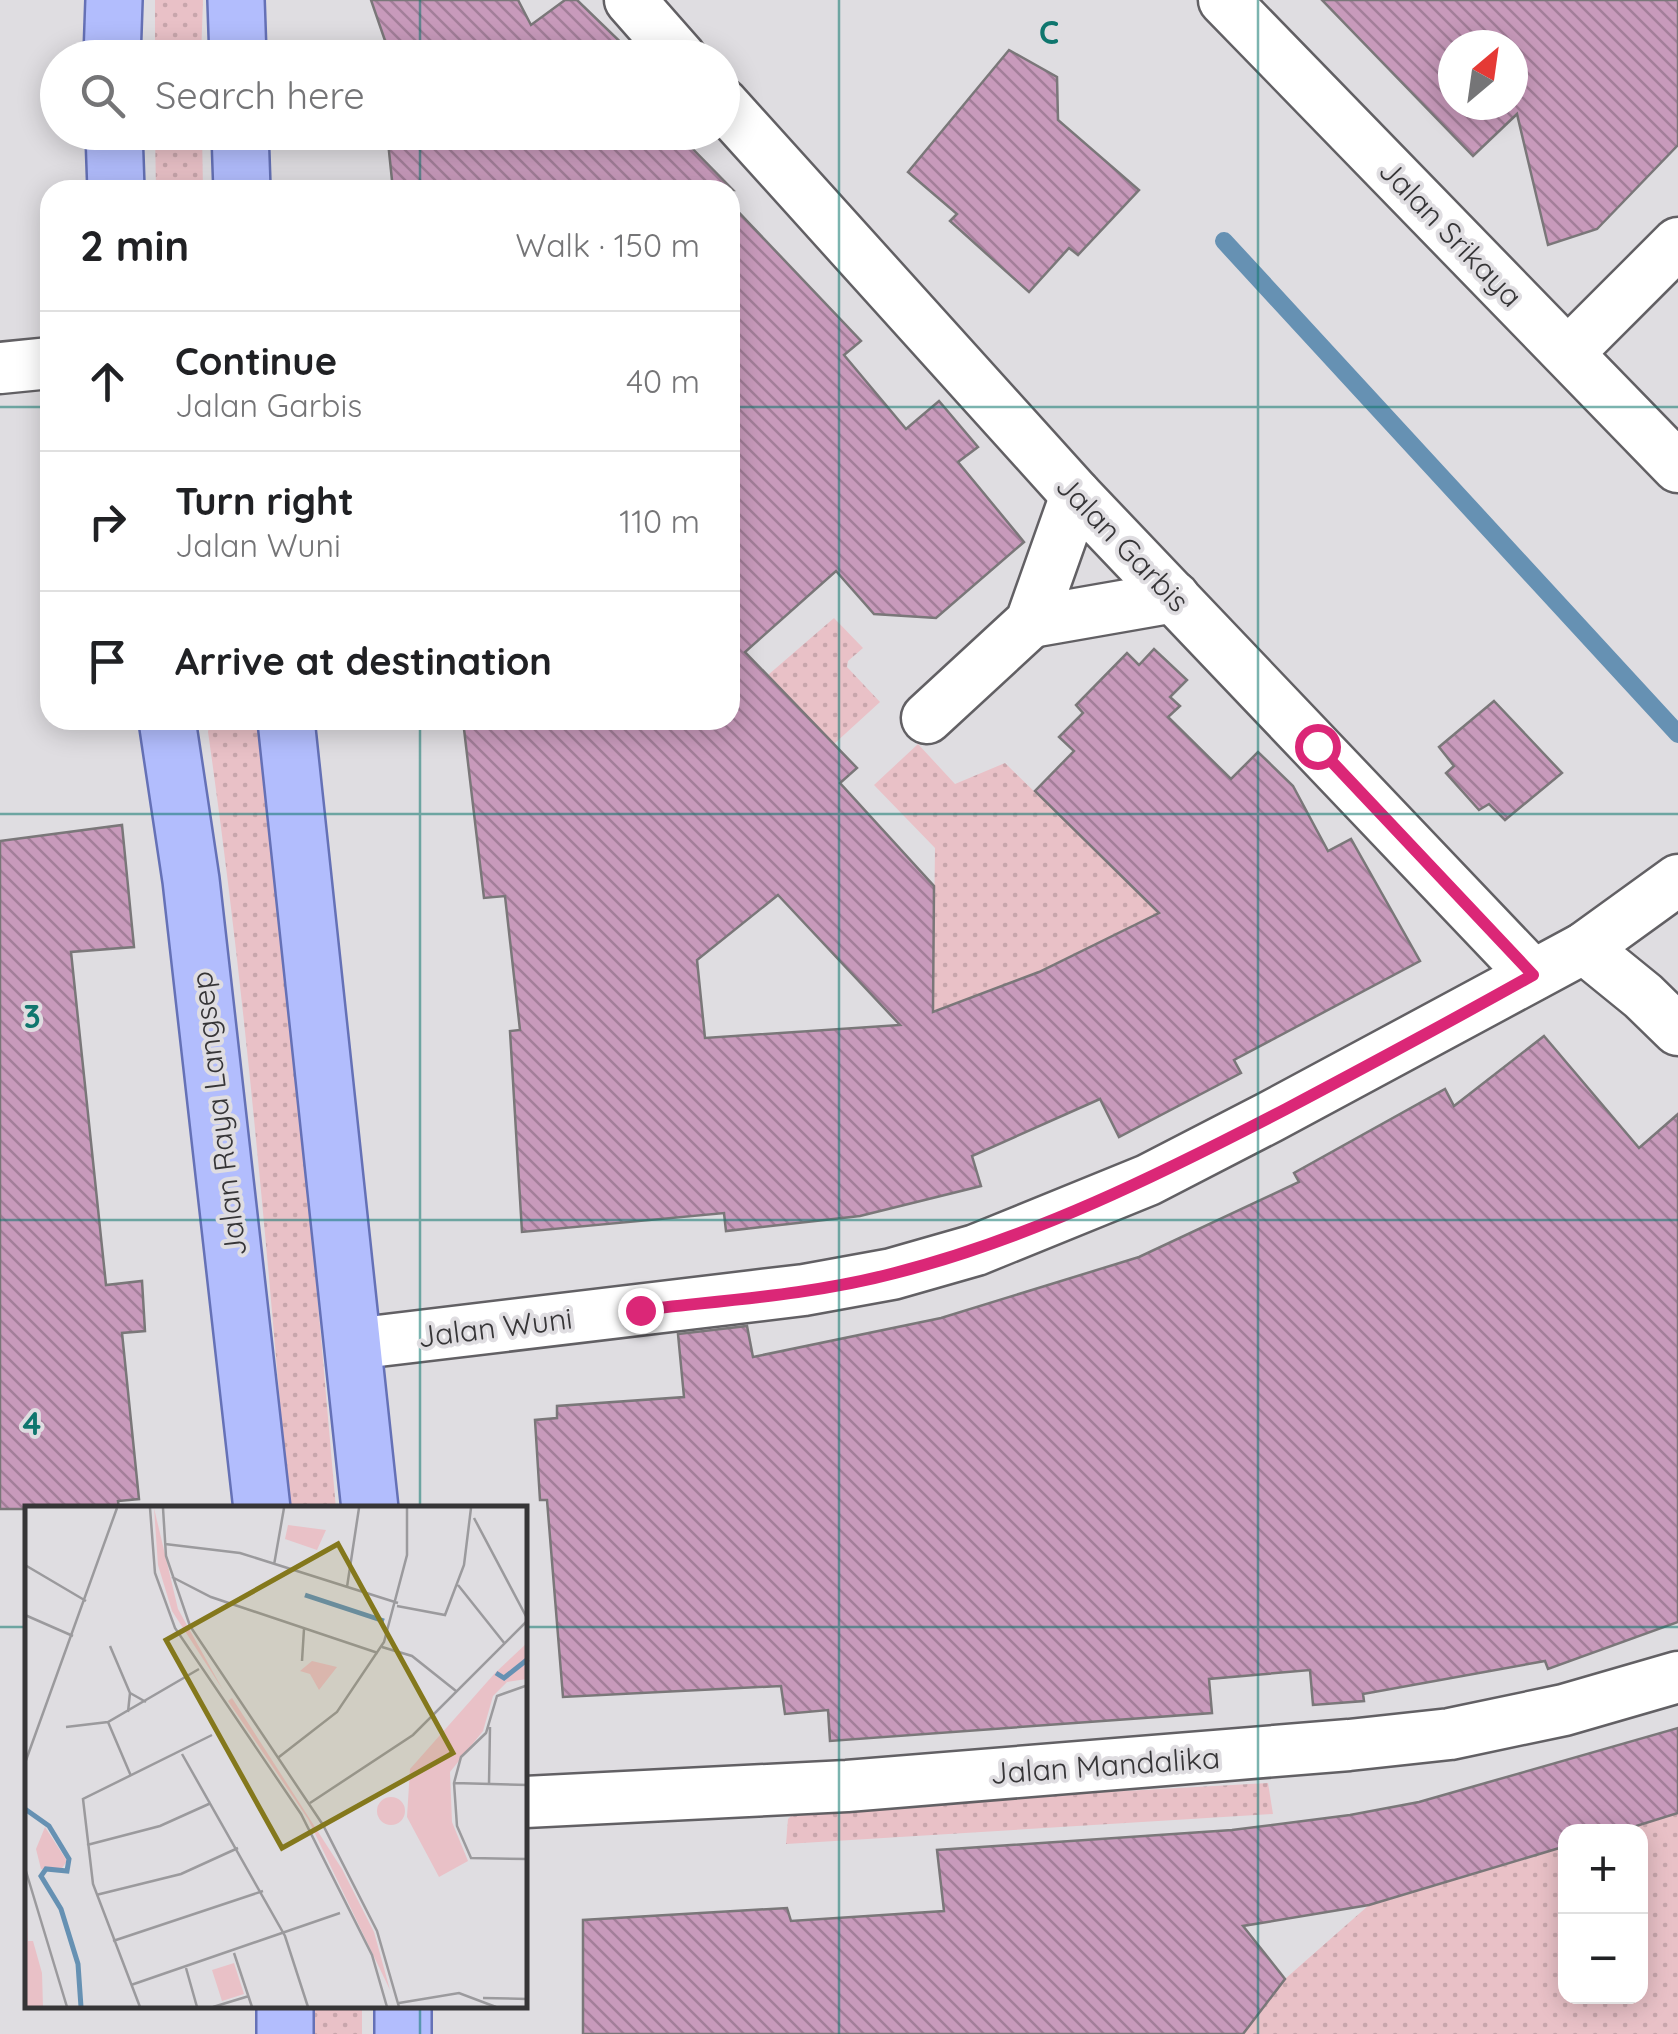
<!DOCTYPE html>
<html lang="en">
<head>
<meta charset="utf-8">
<style>
  :root { --surface:#fff; --page:#f2f2f2; --text:#202124; --muted:#757577; --line:#e0e0e0 }
  body { margin:0; font-family:Quicksand,sans-serif; background:var(--page); color:var(--text) }
  .controls { position:absolute; right:30px; bottom:30px; display:grid; overflow:hidden; border-radius:20px; box-shadow:0 5px 25px #0003 }
  .controls button { width:90px; height:90px; display:grid; place-items:center; padding:0; border:0; border-bottom:2px solid var(--line); background:var(--surface); color:var(--text); font:50px sans-serif }
  .compass { position:absolute; left:1438px; top:30px; width:90px; height:90px; border-radius:50%; background:var(--surface); box-shadow:0 5px 25px #0003; rotate:29deg }
  .stop { position:absolute; width:30px; height:30px; margin:-22px; border:8px solid #db2777; border-radius:50%; background:#fff }
  .stop.end { background:#db2777; border-color:#fff; box-shadow:0 2px 10px #0008 }
  .list { margin:0; padding:0; list-style:none }
  h2 { display:flex; justify-content:space-between; align-items:center; height:130px; margin:0; padding:0 40px; font-size:42px }
  h2 small { font-size:32px; font-weight:400; color:var(--muted) }
  .list li { display:grid; grid-template-columns:65px 1fr auto; gap:30px; align-items:center; box-sizing:border-box; height:140px; padding:0 40px; border-top:2px solid var(--line) }
  .list b { display:block; font-size:38px; white-space:nowrap }
  .list p { margin:0; font-size:32px; white-space:nowrap; color:var(--muted) }
  .list em { font-size:32px; font-style:normal; color:var(--muted) }
  .icon { flex:none; width:55px; height:55px; fill:none; stroke:currentColor; stroke-width:2; stroke-linecap:round; stroke-linejoin:round }
  .map { position:relative; flex:none; width:1678px; height:2034px; overflow:hidden }
  .search { position:absolute; background:var(--surface); box-shadow:0 5px 25px #0003; left:40px; top:40px; width:700px; height:110px; display:flex; align-items:center; gap:25px; box-sizing:border-box; padding:0 35px; border-radius:55px; color:var(--muted); font-size:38px }
  .panel { position:absolute; background:var(--surface); box-shadow:0 5px 25px #0003; left:40px; top:180px; width:700px; height:550px; border-radius:30px }
  .map>svg:first-child { display:block }
</style>
</head>
<body>
<div class="map">
<svg width="1678" height="2034" viewBox="0 0 1678 2034">
  <defs>
    <pattern id="grass-dots" width="8" height="8" patternUnits="userSpaceOnUse" patternTransform="scale(2.5)"><rect width="8" height="8" fill="#e9c1c7"/><path d="M2 2h.1M6 6h.1" fill="none" stroke="#c8a6ac" stroke-width="1.8" stroke-linecap="round"/></pattern>
    <pattern id="building-back-hatch" width="6" height="6" patternUnits="userSpaceOnUse" patternTransform="scale(2.5)"><rect width="6" height="6" fill="#c89abb"/><path d="M-1 5l2 2M0 0l6 6M5-1l2 2" fill="none" stroke="#a37e99"/></pattern>
  </defs>
  <rect width="100%" height="100%" fill="#dfdde1"/>
  <g fill="url(#grass-dots)">
    <path d="M155,0H203L201,57H155Z"/>
    <path d="M155,133H202L203,190H156Z"/>
    <path d="M834,618L863,648L848,661L847,667L880,702L834,744L768,675Z"/>
    <path d="M210,720H256L259,725L301,1109L336,1509H289C267,1249 245,990 208,732Z"/>
    <path d="M918,744L955,784L1005,763L1159,913L1039,972L933,1012L935,848L874,785Z"/>
    <path d="M1268,1783L1273,1814L786,1844L788,1819L798,1809Z"/>
    <path d="M1678,1813V2034H1243L1285,1979L1369,1905L1565,1846L1566,1996H1640V1832L1616,1831Z"/>
    <rect x="315" y="2007" width="47" height="27"/>
  </g>
  <g fill="none" stroke-linecap="round" stroke-linejoin="round">
    <path stroke="#6691b3" stroke-width="18" d="M1224,241L1678,734"/>
  </g>
  <g fill="url(#building-back-hatch)" stroke="#7a7779" stroke-width="2.5" fill-rule="evenodd">
    <path d="M371,0H518L531,25L565,0H577L637,58H391Z"/>
    <path d="M1322,0H1678V145L1597,229L1548,245L1517,114L1473,156ZM1453,45H1513V105H1453Z"/>
    <path d="M1009,50L1057,77L1058,120L1139,190L1078,255L1069,248L1029,292L950,221L957,214L908,172Z"/>
    <path d="M387,132H696L686,142L733,190H393Z"/>
    <path d="M730,203L861,341L844,355L906,429L939,401L978,447L958,462L1024,542L936,618L874,614L836,571L745,652L857,768L840,783L934,886L933,1012L1039,972L1159,913L1035,791L1074,751L1059,737L1083,713L1076,705L1127,653L1139,665L1154,649L1187,680L1170,697L1180,706L1168,717L1231,779L1258,752L1293,786L1328,851L1351,839L1420,961L1234,1060L1241,1073L1119,1137L1100,1099L972,1156L981,1186L860,1216L726,1231L724,1213L522,1232L510,1031L520,1030L505,896L484,898L464,729L524,720H730ZM778,895L900,1025L705,1038L697,960Z"/>
    <path d="M1494,701L1562,773L1505,820L1489,804L1479,810L1446,773L1454,766L1439,747Z"/>
    <path d="M122,825L134,947L71,952L106,1285L142,1281L145,1331L122,1333L139,1499L118,1501L119,1509H0V841Z"/>
    <path d="M1544,1036L1639,1148L1678,1114V1622L1548,1669L1545,1661L1363,1694L1364,1701L1313,1705L1310,1670L1209,1679L1212,1713L830,1741L828,1710L785,1714L781,1686L563,1697L547,1500H540L535,1420L557,1418V1406L684,1397L678,1334L747,1326L753,1357L941,1318L1139,1257L1299,1182L1294,1173L1445,1089L1454,1106Z"/>
    <path d="M1678,1728V1813L1617,1832H1566V1846L1369,1905L1243,1926L1285,1979L1243,2034H583V1920L787,1908L791,1921L944,1911L937,1850L1232,1830L1350,1815L1419,1802Z"/>
  </g>
  <g fill="none" stroke-linecap="round" stroke-linejoin="round">
    <g stroke="#626064" stroke-width="55">
      <g id="street">
        <path d="M630,0L681,58"/>
        <path d="M1224,0L1678,467"/>
        <path d="M722,103L1076,495L1533,975"/>
        <path d="M1568,353L1678,243"/>
        <path d="M0,368L50,363"/>
        <path d="M1031,622L1174,597"/>
        <path d="M927,718L1031,622L1076,495"/>
        <path d="M1584,948L1643,996L1678,1030"/>
        <path d="M353,1344L804,1290L892,1274L976,1250L1148,1180L1270,1117L1584,948L1678,880"/>
        <path d="M525,1802L847,1786L1349,1745L1450,1734L1564,1710L1678,1677"/>
      </g>
    </g>
    <g stroke="#6571b6" stroke-width="60">
      <g id="primary">
        <path d="M236,0L238,58"/>
        <path d="M112,58L114,0"/>
        <path d="M114,132L116,190"/>
        <path d="M240,132L242,190"/>
        <path d="M167,720L191,880L262,1509"/>
        <path d="M286,720L370,1509"/>
        <path d="M403,2006V2034"/>
        <path d="M285,2034V2006"/>
      </g>
    </g>
    <use href="#street" stroke="#fff" stroke-width="50"/>
    <use href="#primary" stroke="#b2bdfd" stroke-width="55"/>
  </g>
  <g fill="none" stroke-linecap="round" stroke-linejoin="round">
    <path stroke="#db2777" stroke-width="12" d="M640,1310C725,1300 812,1295 895,1273C1032,1238 1161,1174 1286,1109C1369,1065 1451,1021 1533,975L1317,746"/>
  </g>
  <path fill="none" stroke="#0f766e" stroke-width="2.5" stroke-opacity="0.55" d="M420,0V58M839,0V2034M1258,0V2034M420,132V190M0,407H50M730,407H1678M420,720V1509M0,814H1678M0,1220H1678M0,1627H28M525,1627H1678M420,2006V2034"/>
  <g text-anchor="middle" dominant-baseline="central" stroke-width="8" stroke-linejoin="round" paint-order="stroke">
    <g font-size="30" fill="#363537" stroke="#dfdde1">
      <text transform="translate(1451 233) rotate(46)">Jalan Srikaya</text>
      <text transform="translate(1123 543) rotate(46)">Jalan Garbis</text>
      <text transform="translate(218 1114) rotate(-97)">Jalan Raya Langsep</text>
      <text transform="translate(495 1327) rotate(-7)">Jalan Wuni</text>
      <text transform="translate(1105 1765) rotate(-4)">Jalan Mandalika</text>
    </g>
  </g>
  <g transform="translate(25 1506)">
    <rect width="502" height="502" fill="#dfdde1"/>
    <path d="M129,2L153,103L198,184L147,105L133,59ZM263,19L301,24L292,44L260,33ZM287,155L312,161L294,184L285,168L275,165ZM470,167L482,176L468,190L458,225L425,266L427,316L443,355L414,371L382,311L385,263ZM207,192L317,363L349,426L365,484L283,313L203,195Z" fill="#e9c1c7"/>
    <path d="M502,137V173L482,176L470,167ZM20,321L42,355L35,365L16,363L11,343ZM3,409V435H8L17,467L18,501H0Z" fill="#e9c1c7"/>
    <path d="M352 305a14 14 0 1 1 28 0a14 14 0 1 1-28 0ZM209,457L219,488L197,495L187,464Z" fill="#e9c1c7"/>
    <path fill="none" stroke="#6691b3" stroke-width="5" d="M280,89L359,115M471,167L479,172L503,153M0,303L24,320L44,353L42,365L21,363L16,370L36,403L53,458L56,501"/>
    <path fill="none" stroke="#9b9a9d" stroke-width="2.5" d="M125,2L130,67L150,122L276,308L347,449L362,501M138,2L141,50L165,120L298,319L352,425L374,501M449,12L503,114M140,38L215,47L373,97M0,59L61,95M249,59L259,2M147,71L186,91L353,147M433,79L480,138M322,81L334,2M372,100L420,109L439,59L446,2M0,109L48,130M85,140L105,187M357,141L387,150L431,185M277,155L279,123M503,179L472,190L461,227L436,251L429,277L432,320L446,352L503,353M103,206L105,187L121,196M83,216L106,270M41,221L83,216L174,163M157,248L260,430L283,501M254,251L312,206L359,136L382,49V2M0,257L92,2M429,277L503,279M464,278L465,221M285,297L388,229L503,114M62,339L135,320L186,297M0,362L42,501M71,389L156,368L213,342M88,435L238,385M209,447L227,501M161,462L172,501M106,479L315,407M458,492L503,493M374,497L434,487L471,501M115,501L68,378L58,293L187,229M188,501L224,490"/>
    <path fill="#84781c" fill-opacity="0.15" stroke="#84781c" stroke-width="5" d="M313,38L428,247L257,342L141,134Z"/>
    <rect width="502" height="502" fill="none" stroke="#363537" stroke-width="5"/>
  </g>
  <g font-size="32" text-anchor="middle" font-weight="bold" fill="#0f766e" stroke="#dfdde1" stroke-width="8" stroke-linejoin="round" paint-order="stroke">
    <text x="1049" y="44">C</text>
    <text x="32" y="1028">3</text>
    <text x="32" y="1435">4</text>
  </g>
</svg>
<div class="controls">
<button>+</button>
<button>−</button>
</div>
<svg class="compass" viewBox="-18 -18 36 36"><path d="M0-13l5 13h-10z" fill="#e53935"/><path d="M0 13l5-13h-10z" fill="#757577"/></svg>
<div class="stop" style="left:1317px;top:746px"></div>
<div class="stop end" style="left:640px;top:1310px"></div>
<div class="search"><svg class="icon" aria-label="search" viewBox="0 0 24 24"><circle cx="10" cy="10" r="6"/><path d="M15 15l6 6"/></svg>Search here</div>
<section class="panel">
<h2>2 min<small>Walk · 150 m</small></h2>
<ul class="list">
<li><svg class="icon" aria-label="ahead" viewBox="0 0 24 24"><path d="M12 20V5M6 11l6-6 6 6"/></svg><div><b>Continue</b><p>Jalan Garbis</p></div><em>40 m</em></li>
<li><svg class="icon" aria-label="right" viewBox="0 0 24 24"><path d="M7 20v-9h11M14 6l5 5-5 5"/></svg><div><b>Turn right</b><p>Jalan Wuni</p></div><em>110 m</em></li>
<li><svg class="icon" aria-label="arrive" viewBox="0 0 24 24"><path d="M6 21V4h12l-3 4 3 4H6"/></svg><div><b>Arrive at destination</b></div></li>
</ul>
</section>
</div>
</body>
</html>
